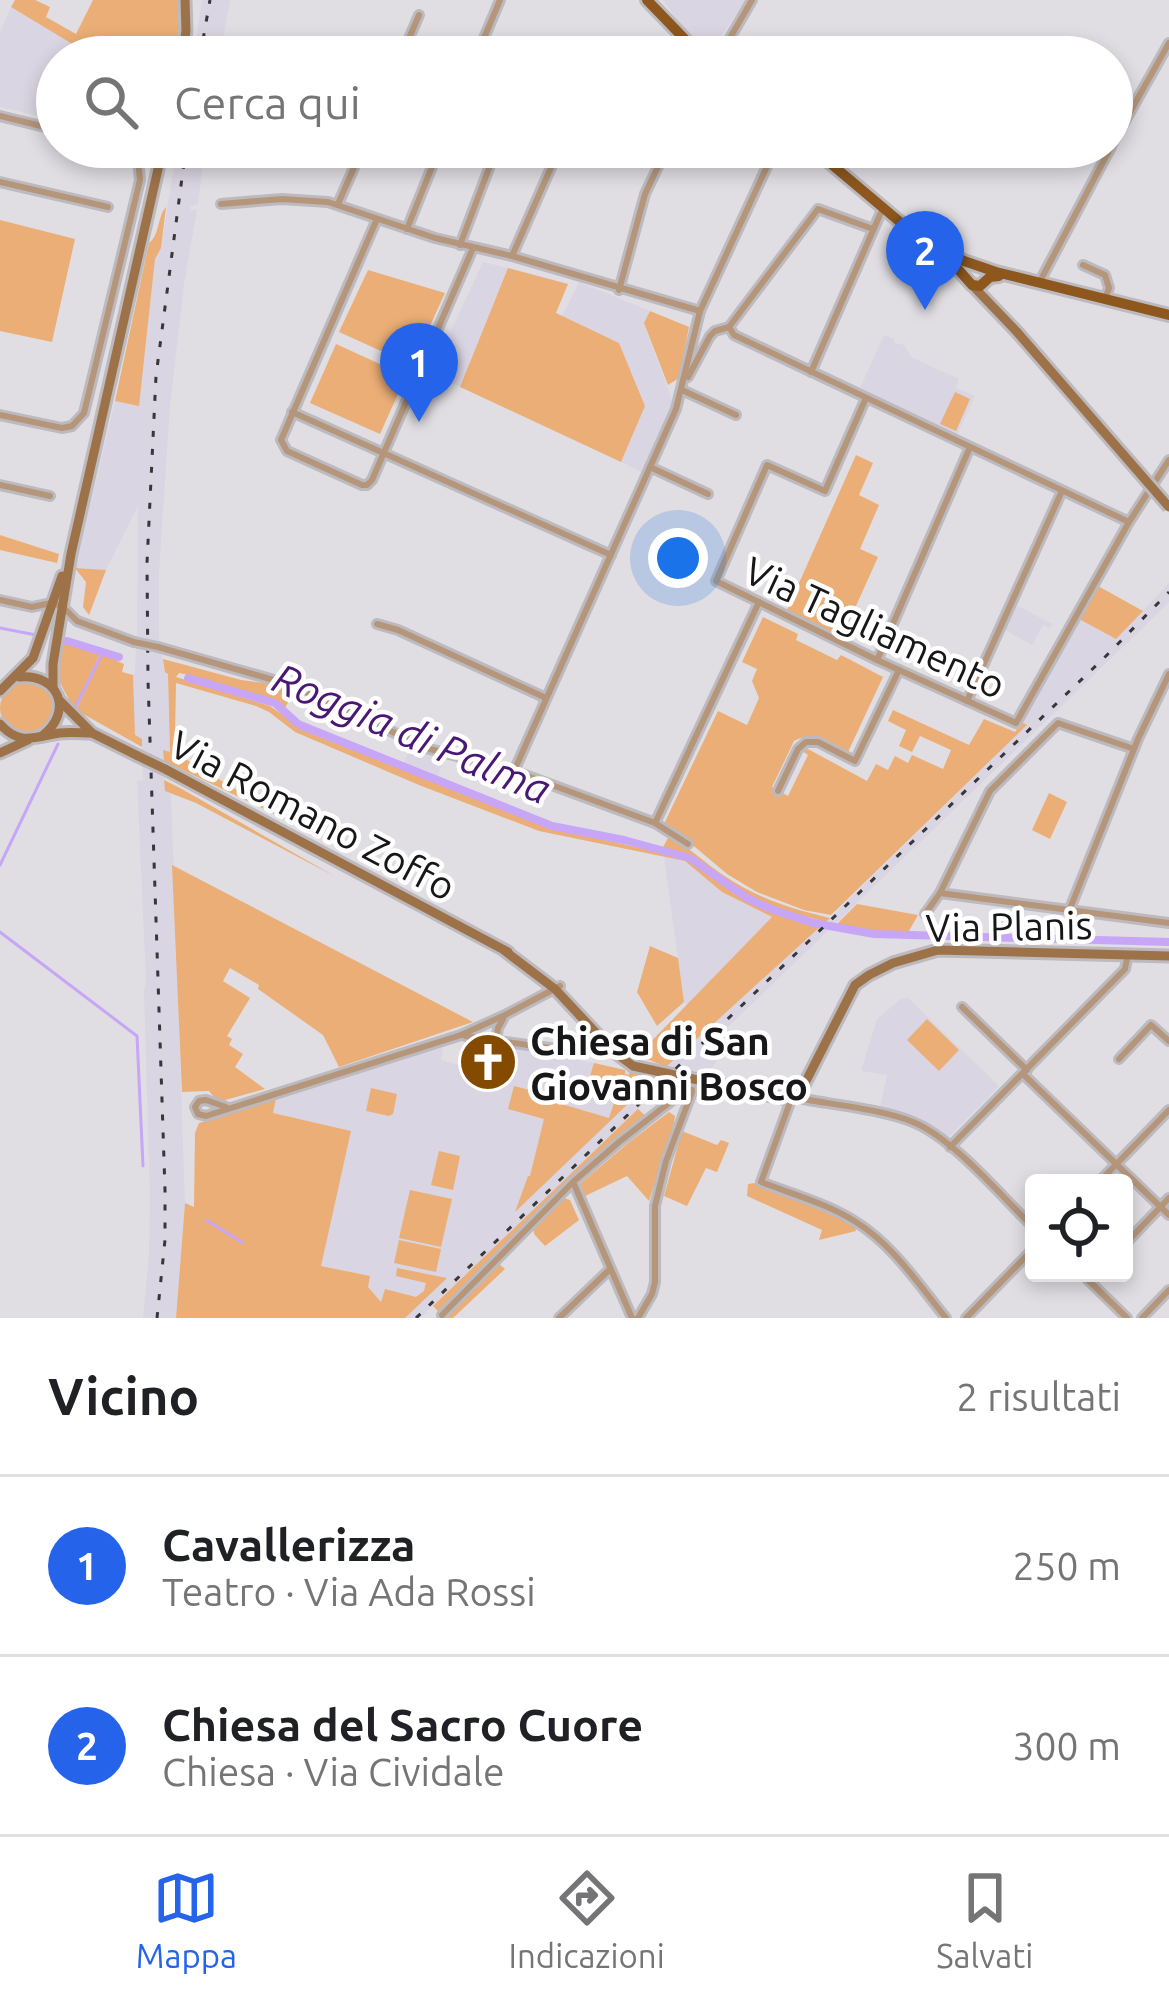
<!DOCTYPE html>
<html lang="it">
<head>
<meta charset="utf-8">
<style>
  :root { --surface:#fff; --page:#f6f6f6; --text:#202124; --muted:#757577; --line:#e0e0e0; --accent:#2563eb }
  body { margin:0; font-family:Ubuntu,sans-serif; background:var(--page); color:var(--text) }
  .controls { position:absolute; right:36px; bottom:36px; display:grid; overflow:hidden; border-radius:12px; box-shadow:0 6px 18px #0003 }
  .controls button { width:108px; height:108px; display:grid; place-items:center; padding:0; border:0; border-bottom:3px solid var(--line); background:var(--surface); color:var(--text); font:60px sans-serif }
  .you { position:absolute; left:678px; top:558px; width:42px; height:42px; margin:-30px; border:9px solid #fff; border-radius:50%; background:#1a73e8; box-shadow:0 0 0 18px #1a73e833 }
  .badge { display:grid; place-items:center; width:78px; height:78px; border-radius:50%; background:var(--accent); color:#fff; font-size:39px; font-weight:700 }
  .pin { position:absolute; translate:-50% -99px; filter:drop-shadow(0 3px 6px #0008) }
  .pin::after { content:''; position:absolute; top:63px; width:42px; height:36px; background:inherit; clip-path:polygon(0 0,100% 0,50% 100%) }
  .list { margin:0; padding:0; list-style:none }
  h2 { display:flex; justify-content:space-between; align-items:center; height:156px; margin:0; padding:0 48px; font-size:51px }
  h2 small { font-size:39px; font-weight:400; color:var(--muted) }
  .list li { display:grid; grid-template-columns:78px 1fr auto; gap:36px; align-items:center; box-sizing:border-box; height:180px; padding:0 48px; border-top:3px solid var(--line) }
  .list b { display:block; font-size:45px; white-space:nowrap }
  .list p { margin:0; font-size:39px; white-space:nowrap; color:var(--muted) }
  .list em { font-size:39px; font-style:normal; color:var(--muted) }
  .icon { flex:none; width:66px; height:66px; fill:none; stroke:currentColor; stroke-width:2; stroke-linecap:round; stroke-linejoin:round }
  .map { position:relative; flex:none; width:1169px; height:1318px; overflow:hidden }
  .search { position:absolute; background:var(--surface); box-shadow:0 6px 18px #0003; left:36px; right:36px; top:36px; height:132px; display:flex; align-items:center; gap:30px; box-sizing:border-box; padding:0 42px; border-radius:66px; color:var(--muted); font-size:45px }
  .sheet { height:516px; background:var(--surface) }
  nav { display:flex; justify-content:space-around; align-items:center; box-sizing:border-box; height:168px; border-top:3px solid var(--line); background:var(--surface); font-size:33px; color:var(--muted) }
  nav a { display:grid; justify-items:center; gap:6px }
  nav .on { color:var(--accent) }
  .map>svg:first-child { display:block }
</style>
</head>
<body>
<div class="map">
<svg width="1169" height="1318" viewBox="0 0 1169 1318">
  <rect width="100%" height="100%" fill="#e0dee3"/>
  <g fill="#dad5e2">
    <path d="M202,0H230L220,57H193Z"/>
    <path d="M663,0H746L709,54L682,28Z"/>
    <path d="M11,7L77,46L75,57H57V120L0,107V32Z"/>
    <path d="M177,147H205L198,204L190,207L191,210H197L184,284L170,406L159,573V639L165,672L168,673L170,754L164,751L165,791L171,794L185,1203L176,1318H143L149,1256L150,1198L144,991L146,979L137,780L143,781L142,747V739L135,736L133,675L135,671L137,630L138,506L106,570L75,568L115,401L139,405L155,258L161,248Z"/>
    <path d="M483,262L508,268L460,387L431,374Z"/>
    <path d="M579,282L650,311L644,324L673,403L643,473L621,462L645,406L619,343L562,316Z"/>
    <path d="M884,335L894,339L895,343L904,345L911,357L959,379L956,388L975,396L957,435L860,388Z"/>
    <path d="M1169,583V602L1153,618L726,1029L735,1036L706,1076L679,1070L420,1318H396L367,1287L369,1276L320,1266L351,1131L273,1113L276,1099L427,1051L443,1048L441,1060L505,1079L512,1048L594,1063L654,1078L829,919L1026,726L1021,722L1079,619L1116,639Z"/>
    <path d="M1016,605L1052,624L1050,628L1043,625L1032,645L1005,630Z"/>
    <path d="M411,746L445,758L437,778L403,765Z"/>
    <path d="M664,857L685,861L722,892L773,918L687,1006L684,1002Z"/>
    <path d="M908,998L999,1086L949,1137L919,1117L880,1107L887,1075L861,1071L877,1019L901,999Z"/>
  </g>
  <g fill="#ebae76">
    <path d="M15,0H35L50,7L46,17L76,34L93,0H178L180,20L175,57H94L11,7Z"/>
    <path d="M166,207L161,248L155,259L139,406L115,401L149,243C160,235 157,217 166,207Z"/>
    <path d="M0,220L75,239L52,342L0,331Z"/>
    <path d="M508,268L568,284L556,313L619,343L645,406L621,462L460,387Z"/>
    <path d="M368,270L445,293L412,365L339,332Z"/>
    <path d="M650,311L689,327L679,378L668,385L644,323Z"/>
    <path d="M336,344L406,376L380,434L310,403Z"/>
    <path d="M955,392L970,399L956,431L940,424Z"/>
    <path d="M856,455L873,463L859,495L879,505L860,549L878,557L842,637L787,610Z"/>
    <path d="M0,535L59,554L57,563L0,550Z"/>
    <path d="M75,568L106,570L89,615L83,607L86,582Z"/>
    <path d="M1098,586L1143,611L1116,639L1079,619Z"/>
    <path d="M763,617L798,634L796,640L837,660L841,655L883,677L848,752C829,742 814,730 794,741L772,787L788,796L808,755L802,751L808,749L867,781L876,764L888,770L895,756L908,763L912,755L943,769L951,750L920,736L912,752L899,746L906,730L888,721L893,710L969,745L984,719L1015,732L1021,722L1027,725L831,915L804,910L757,892L727,874L695,847L663,826L718,711L747,725L759,698L752,681L757,669L742,662Z"/>
    <path d="M61,641L101,652L74,709L59,681Z"/>
    <path d="M103,653L117,658V661L124,664L122,672L133,675L135,735L142,739V747L76,710Z"/>
    <path d="M163,659L241,680L280,685L294,691L285,708L275,700L189,675L179,673L176,677L270,706L307,732L548,827L688,859L737,895L772,912L821,926L666,1067L638,1055L772,917L722,892L685,861L539,831L419,785L295,732L269,712L256,706L176,683L175,736L180,756L289,821L164,761L163,750L170,752L168,674L165,672Z"/>
    <circle cx="27" cy="708" r="27"/>
    <path d="M164,780L180,788L336,877L196,803L165,791Z"/>
    <path d="M1049,793L1067,802L1050,839L1032,830Z"/>
    <path d="M669,836C689,847 705,863 723,875C757,898 791,909 830,918L826,922L784,911L746,894L690,856L662,849Z"/>
    <path d="M172,865L473,1022L339,1067L323,1035L258,989L259,985L230,968L223,981L250,998L227,1036L232,1039L229,1045L243,1054L235,1067L265,1089L218,1102L209,1091L182,1092Z"/>
    <path d="M857,904L918,915L909,931H874L836,925Z"/>
    <path d="M650,946L678,958L684,1002L657,1026L637,992Z"/>
    <path d="M927,1019L959,1050L939,1071L907,1040Z"/>
    <path d="M594,1063L625,1070V1074L629,1075L630,1071L654,1079L515,1212L528,1176H530L544,1119L508,1109L514,1086L549,1095L548,1100L609,1118L616,1097L599,1092L597,1096L590,1094L595,1079L590,1076Z"/>
    <path d="M371,1088L397,1094L393,1114L389,1116L366,1111Z"/>
    <path d="M276,1099L273,1113L351,1131L321,1266L370,1276L368,1287L381,1302L385,1289L416,1297L424,1291L426,1283L396,1276L397,1268L447,1278L405,1318H176L185,1203L194,1207L195,1133L199,1123Z"/>
    <path d="M638,1109L648,1118L575,1178L438,1311L433,1306Z"/>
    <path d="M669,1112L675,1116L674,1123L649,1201L627,1176L585,1196L580,1184L628,1143Z"/>
    <path d="M682,1131L717,1145L721,1140L729,1143L717,1172L706,1168L687,1206L664,1196Z"/>
    <path d="M439,1151L460,1156L453,1190L431,1185Z"/>
    <path d="M755,1183L854,1224L856,1231L819,1240L822,1230L747,1196L748,1184Z"/>
    <path d="M410,1190L452,1199L441,1247L399,1238Z"/>
    <path d="M564,1198L570,1200L579,1220L545,1246L534,1234L533,1226Z"/>
    <path d="M399,1240L441,1249L436,1272L394,1263Z"/>
    <path d="M497,1262L505,1269L453,1318H445Z"/>
  </g>
  <g fill="none" stroke-linecap="round" stroke-linejoin="round">
    <g stroke="#c7a6f7" stroke-width="3">
      <path d="M0,628L36,635"/>
      <path d="M76,706L103,652"/>
      <path d="M0,865L58,744"/>
      <path d="M0,932L137,1036L143,1166"/>
      <path d="M206,1220L243,1243"/>
    </g>
    <g stroke="#c7a6f7" stroke-width="8">
      <path d="M67,641L119,657"/>
      <path d="M188,678L275,703L298,724L310,729L552,826L624,840L690,858L747,898L771,909L813,923L874,934L1169,942"/>
    </g>
    <g stroke="#bcbabe" stroke-width="12">
      <g id="street">
        <path d="M401,57L419,15"/>
        <path d="M476,57L500,0"/>
        <path d="M719,57L752,0"/>
        <path d="M0,116L57,130"/>
        <path d="M1112,144L1169,43"/>
        <path d="M0,182L108,207"/>
        <path d="M221,204L282,199L328,202L435,238L512,256L700,311"/>
        <path d="M338,204L363,147"/>
        <path d="M377,219L281,440L287,451L362,485H367L372,480L473,248"/>
        <path d="M407,229L440,147"/>
        <path d="M460,245L497,147"/>
        <path d="M512,256L560,147"/>
        <path d="M1083,265L1105,275L1109,288L1105,299"/>
        <path d="M1039,283L1111,147"/>
        <path d="M619,290L645,194L664,154"/>
        <path d="M729,327L734,335L1129,522"/>
        <path d="M729,327L818,209L873,229"/>
        <path d="M811,372L882,210"/>
        <path d="M688,377L710,336L715,331L729,327"/>
        <path d="M682,390L736,415"/>
        <path d="M866,398L825,491L767,465L716,581L877,660L1016,723L1129,522L1169,460"/>
        <path d="M292,412L611,555"/>
        <path d="M0,415L62,428L72,426L84,413L140,180L138,160L128,147"/>
        <path d="M650,467L708,494"/>
        <path d="M0,485L50,496"/>
        <path d="M0,600L32,607L51,603L62,606L77,621L134,642"/>
        <path d="M377,624L398,630L546,698"/>
        <path d="M158,647L288,684L430,749L514,771L655,823L759,602"/>
        <path d="M878,658L970,447"/>
        <path d="M967,701L1062,491"/>
        <path d="M514,771L676,409L700,311L776,147"/>
        <path d="M778,791L798,749L806,742H818L855,761L899,670"/>
        <path d="M655,823L688,844"/>
        <path d="M940,893L1169,923"/>
        <path d="M1069,911L1138,739L1169,674"/>
        <path d="M925,914L940,893L990,791L1058,723L1134,749"/>
        <path d="M962,1007L1027,1070"/>
        <path d="M465,1036L492,1040L497,1035L498,1028L503,1019"/>
        <path d="M492,1040L572,1051"/>
        <path d="M1119,1059L1151,1025L1169,1041"/>
        <path d="M1023,1074L1169,1215"/>
        <path d="M226,1107L206,1100L199,1101L195,1107L198,1114L206,1116L461,1035L505,1015L560,986"/>
        <path d="M950,1147L1125,969L1128,954"/>
        <path d="M1098,1183L1169,1110"/>
        <path d="M574,1184L632,1318"/>
        <path d="M1124,1245L1169,1198"/>
        <path d="M1081,1273L1127,1318"/>
        <path d="M442,1315L573,1182L619,1142L683,1092L692,1090"/>
        <path d="M559,1318L608,1271"/>
        <path d="M638,1318L652,1294L655,1282V1206L666,1161L692,1092"/>
        <path d="M946,1318C919,1285 893,1245 856,1222C828,1204 792,1194 761,1182L792,1097C827,1104 882,1109 913,1122C953,1138 1002,1197 1034,1228"/>
        <path d="M966,1318L1034,1248"/>
        <path d="M1142,1318L1169,1290"/>
      </g>
    </g>
    <g stroke="#bcbabe" stroke-width="15">
      <g id="secondary">
        <path d="M182,57L186,31L185,0"/>
        <path d="M972,285L1017,332"/>
        <path d="M19,677C59,673 74,712 42,736"/>
        <path d="M53,688V664L71,554L163,147"/>
        <path d="M0,691L33,658L62,576"/>
        <path d="M60,701L92,733L138,756"/>
        <path d="M0,724C19,746 34,737 59,733C70,732 81,733 92,733"/>
        <path d="M0,753L28,740"/>
        <path d="M165,769L508,952"/>
        <path d="M505,951L555,989L613,1051L633,1066L786,1099L796,1094L804,1085L855,985L869,975L893,963L938,950L1169,956"/>
      </g>
    </g>
    <g stroke="#bcbabe" stroke-width="16">
      <g id="primary">
        <path d="M647,0L702,57"/>
        <path d="M811,147L919,238"/>
        <path d="M916,236L964,261L996,272L1169,315"/>
        <path d="M938,254L957,268L972,285L980,286L990,277L999,276"/>
      </g>
    </g>
    <use href="#street" stroke="#b5967b" stroke-width="6"/>
    <use href="#secondary" stroke="#9e7249" stroke-width="9"/>
    <use href="#primary" stroke="#8d571e" stroke-width="10"/>
    <g stroke="#373639" stroke-width="3" stroke-dasharray="6 12" stroke-linecap="butt">
      <path d="M200,57L210,0"/>
      <path d="M157,1318L165,1240V1190L148,680L147,563L156,376L186,147"/>
      <path d="M416,1318L1106,656L1169,592"/>
    </g>
    <g stroke="#bcbabe" stroke-width="12" stroke-linecap="butt">
      <path id="street-bridge" d="M134,642L158,647"/>
    </g>
    <g stroke="#bcbabe" stroke-width="15" stroke-linecap="butt">
      <g id="secondary-bridge">
        <path d="M1017,332L1169,507"/>
        <path d="M138,756L165,769"/>
      </g>
    </g>
    <use href="#street-bridge" stroke="#b5967b" stroke-width="6"/>
    <use href="#secondary-bridge" stroke="#9e7249" stroke-width="9"/>
  </g>
  <defs>
    <g id="church-disc" transform="scale(3)"><circle r="9.5" fill="#844a00" stroke="#fff"/><path d="M-1.2-6h2.4v3.5h3.3v2.4h-3.3V6h-2.4V-.1h-3.3v-2.4h3.3Z" fill="#fff"/></g>
  </defs>
  <g fill-rule="evenodd">
    <use href="#church-disc" x="488" y="1062"/>
  </g>
  <g text-anchor="middle" dominant-baseline="central" stroke-width="9" stroke-linejoin="round" paint-order="stroke">
    <g font-size="39" fill="#171618" stroke="#fff">
      <text transform="translate(875 627) rotate(25)">Via Tagliamento</text>
      <text transform="translate(313 815) rotate(28)">Via Romano Zoffo</text>
      <text transform="translate(1009 926) rotate(-1)">Via Planis</text>
    </g>
    <g font-size="39" font-weight="bold" fill="#171618" stroke="#fff" text-anchor="start">
      <text x="530" y="1040">Chiesa di San<tspan x="530" dy="45">Giovanni Bosco</tspan></text>
    </g>
    <g font-size="42" font-style="italic" fill="#481874" stroke="#fff">
      <text transform="translate(412 733) rotate(23)">Roggia di Palma</text>
    </g>
  </g>
</svg>
<div class="controls">
<button><svg class="icon" aria-label="locate" viewBox="0 0 24 24"><circle cx="12" cy="12" r="6"/><path d="M12 2v4M12 18v4M2 12h4M18 12h4"/></svg></button>
</div>
<div class="you"></div>
<div class="pin badge" style="left:419px;top:422px">1</div>
<div class="pin badge" style="left:925px;top:310px">2</div>
<div class="search"><svg class="icon" aria-label="search" viewBox="0 0 24 24"><circle cx="10" cy="10" r="6"/><path d="M15 15l6 6"/></svg>Cerca qui</div>
</div>
<section class="sheet">
<h2>Vicino<small>2 risultati</small></h2>
<ul class="list">
<li><span class="badge">1</span><div><b>Cavallerizza</b><p>Teatro · Via Ada Rossi</p></div><em>250 m</em></li>
<li><span class="badge">2</span><div><b>Chiesa del Sacro Cuore</b><p>Chiesa · Via Cividale</p></div><em>300 m</em></li>
</ul>
</section>
<nav>
<a class="on"><svg class="icon" aria-label="map" viewBox="0 0 24 24"><path d="M3 6l6-2 6 2 6-2v14l-6 2-6-2-6 2zM9 4v14M15 6v14"/></svg>Mappa</a>
<a><svg class="icon" aria-label="directions" viewBox="0 0 24 24"><path d="M12 3l9 9-9 9-9-9zM9 14v-3h6M13 9l2 2-2 2"/></svg>Indicazioni</a>
<a><svg class="icon" aria-label="saved" viewBox="0 0 24 24"><path d="M7 4h10v16l-5-4-5 4z"/></svg>Salvati</a>
</nav>
</body>
</html>
